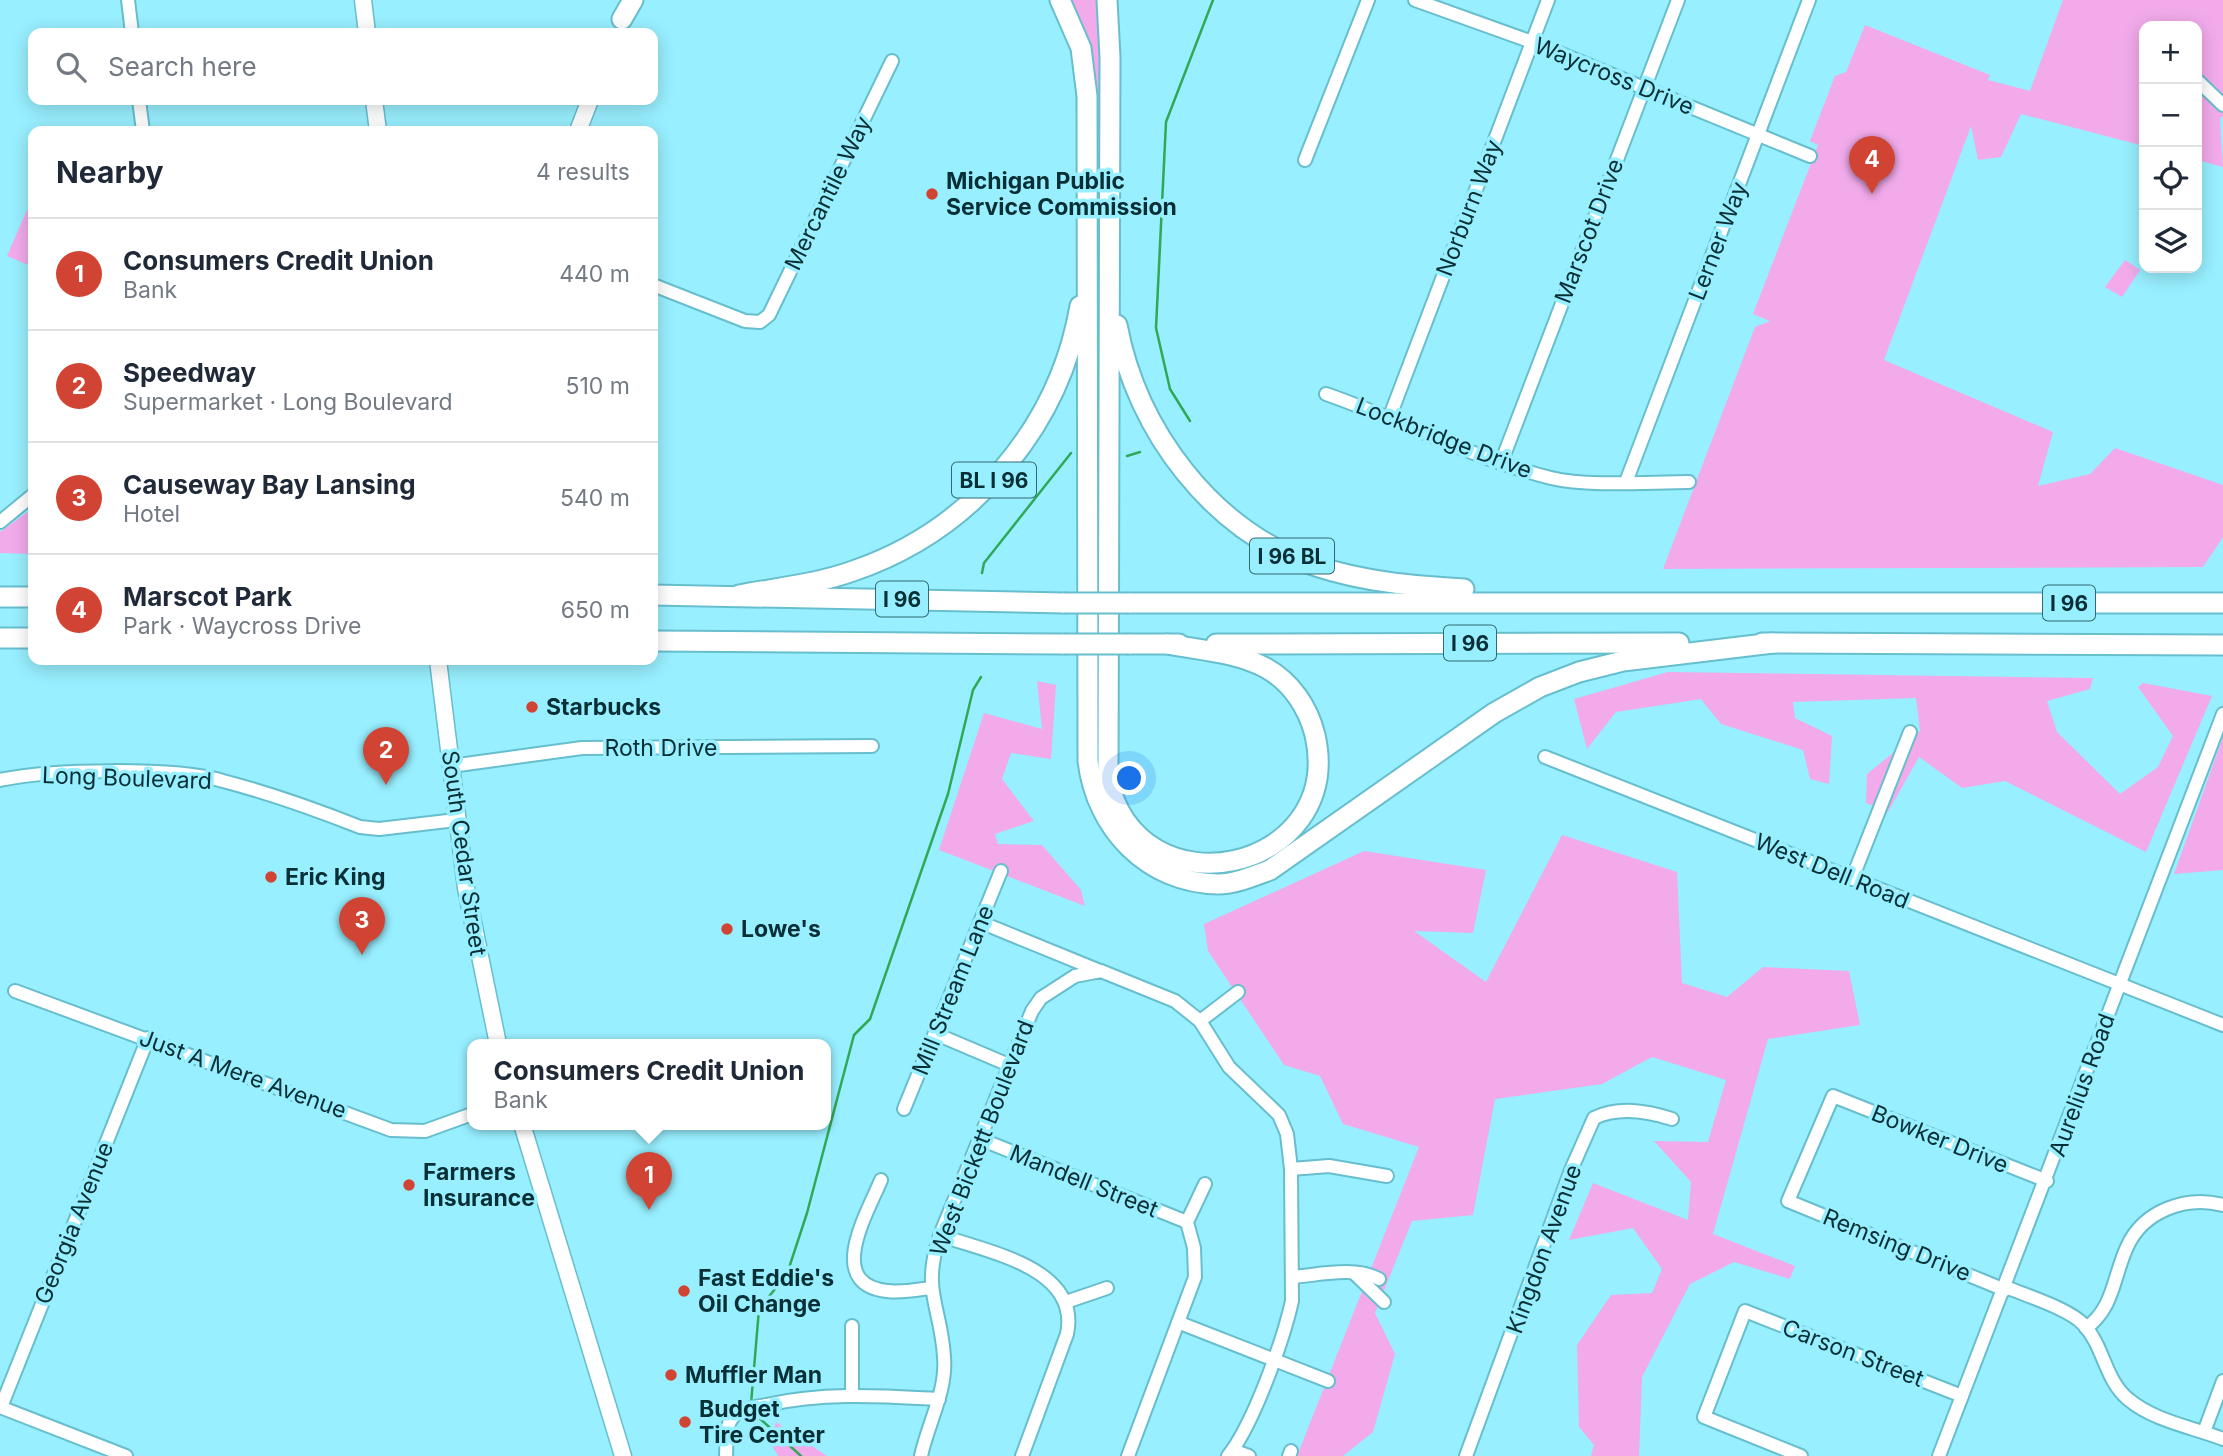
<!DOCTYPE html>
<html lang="en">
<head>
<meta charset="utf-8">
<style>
  :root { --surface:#fff; --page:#f6f6f7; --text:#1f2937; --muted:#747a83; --line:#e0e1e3; --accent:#d14434 }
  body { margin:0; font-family:Inter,sans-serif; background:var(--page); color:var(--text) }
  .controls { position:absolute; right:21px; top:21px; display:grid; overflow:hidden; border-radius:14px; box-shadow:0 4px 18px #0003 }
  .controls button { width:63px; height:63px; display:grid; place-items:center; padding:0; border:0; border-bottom:2px solid var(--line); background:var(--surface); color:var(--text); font:35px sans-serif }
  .you { position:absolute; left:1130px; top:779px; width:24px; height:24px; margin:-18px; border:5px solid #fff; border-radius:50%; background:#1a73e8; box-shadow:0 0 0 10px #1a73e833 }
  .badge { display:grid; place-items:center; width:46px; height:46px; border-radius:50%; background:var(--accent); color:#fff; font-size:23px; font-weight:700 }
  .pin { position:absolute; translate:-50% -58px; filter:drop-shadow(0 2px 4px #0008) }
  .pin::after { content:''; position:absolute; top:37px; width:24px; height:21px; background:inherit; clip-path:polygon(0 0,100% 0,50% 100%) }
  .popup { position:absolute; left:467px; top:1039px; width:364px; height:91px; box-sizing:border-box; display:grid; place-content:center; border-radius:14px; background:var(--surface); filter:drop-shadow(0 2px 5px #0005); font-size:23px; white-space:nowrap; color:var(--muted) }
  .popup b { font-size:26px; color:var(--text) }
  .popup::after { content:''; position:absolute; left:50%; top:100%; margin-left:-14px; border:14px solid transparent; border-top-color:var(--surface) }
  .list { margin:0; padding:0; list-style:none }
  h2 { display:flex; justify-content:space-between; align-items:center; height:91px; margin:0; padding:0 28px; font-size:30px }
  h2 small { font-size:23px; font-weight:400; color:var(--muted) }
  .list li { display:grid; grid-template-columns:46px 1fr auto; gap:21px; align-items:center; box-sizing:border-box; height:112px; padding:0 28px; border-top:2px solid var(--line) }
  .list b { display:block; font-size:26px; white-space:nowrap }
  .list p { margin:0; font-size:23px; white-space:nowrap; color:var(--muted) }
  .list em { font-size:23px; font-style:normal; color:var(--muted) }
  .icon { flex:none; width:38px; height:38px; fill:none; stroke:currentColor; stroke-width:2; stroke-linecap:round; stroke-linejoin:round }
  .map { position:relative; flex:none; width:2223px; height:1456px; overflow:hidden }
  .search { position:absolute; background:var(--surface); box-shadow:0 4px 18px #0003; left:28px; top:28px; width:630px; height:77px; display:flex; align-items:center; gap:18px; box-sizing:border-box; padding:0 24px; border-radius:14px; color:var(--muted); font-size:26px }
  .panel { position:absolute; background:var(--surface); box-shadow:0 4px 18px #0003; left:28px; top:126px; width:630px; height:539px; border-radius:14px }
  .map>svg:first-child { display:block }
</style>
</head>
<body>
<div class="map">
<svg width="2223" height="1456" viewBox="0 0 2223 1456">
  <rect width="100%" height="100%" fill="#98efff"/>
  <g fill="#f2aaeb">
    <path d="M1068,0H1100L1101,7L1099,210Z"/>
    <path d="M2063,0H2223V116L2220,119L2223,167L2197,160V26H2144V146L2021,114L2001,157L1978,160L1971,126L1884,360L2053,432L2038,486L2090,474L2115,448L2223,485V537L2203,567L1663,569L1755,327L1770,321L1753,314L1818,145L1810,141L1835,76L1846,72L1865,25L1990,75L1988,80L2030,91Z"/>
    <path d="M27,210L33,213V267L7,256Z"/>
    <path d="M2125,260L2140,270L2122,297L2105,287Z"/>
    <path d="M33,508V554L0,553V532Z"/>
    <path d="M1668,672L2093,678L2090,689L2047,701L2057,732L2120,794L2158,767L2173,736L2138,687L2143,683L2212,696L2146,852L2005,781L1962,788L1919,757L1888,812L1866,803L1867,774L1920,731L1916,698L1793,702L1795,718L1832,736L1829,784L1810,779L1803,750L1721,724L1701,699L1616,712L1587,749L1574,699Z"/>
    <path d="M1037,681L1056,685L1051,759L1011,753L1002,779L1034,821L995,834L998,844L1042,845L1081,890L1085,906L939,850L984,713L1042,729Z"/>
    <path d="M2223,737V870L2174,874Z"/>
    <path d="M1562,835L1677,872L1682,983L1727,997L1763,967L1849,971L1860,1025L1768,1039L1713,1234L1795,1266L1790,1279L1734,1262L1690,1284L1642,1377L1639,1456H1591L1594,1445L1579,1427L1577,1345L1611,1295L1652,1293L1662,1269L1633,1228L1569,1240L1593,1183L1688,1220L1691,1182L1654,1141L1708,1142L1726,1080L1652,1057L1602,1084L1495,1099L1473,1215L1412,1221L1375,1313L1395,1354L1373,1432L1343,1456H1297L1419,1147L1343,1124L1320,1076L1284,1065L1208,951L1204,924L1364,851L1486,870L1473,933L1414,931L1486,982Z"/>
    <path d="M776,1422L827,1456H778L770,1442Z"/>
  </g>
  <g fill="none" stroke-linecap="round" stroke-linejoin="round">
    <g stroke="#30a957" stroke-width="2.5">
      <path d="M1190,421L1170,389L1156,328L1166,122L1213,0"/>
      <path d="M1127,456L1140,452"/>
      <path d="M982,573L984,563L1071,453"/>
      <path d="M751,1404L759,1309L787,1274L807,1213L854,1035L870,1019L948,794L973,690L981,677"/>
      <path d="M757,1416L801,1456"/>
    </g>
    <g stroke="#67becd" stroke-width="16">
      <g id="minor">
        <path d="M128,0L132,33"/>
        <path d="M1415,0L1532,42L1810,156"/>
        <path d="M2198,81L2223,105"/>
        <path d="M139,100L143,131"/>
        <path d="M1305,160L1368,0"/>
        <path d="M653,285L745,321L760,322L769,315L892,61"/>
        <path d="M1326,394C1401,420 1474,459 1551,478C1589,487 1649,482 1689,482"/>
        <path d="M1390,416L1548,0"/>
        <path d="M1501,463L1678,0"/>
        <path d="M1626,482L1809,0"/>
        <path d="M0,522L33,495"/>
        <path d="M1545,757L2223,1025"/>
        <path d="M451,766L582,748L872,746"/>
        <path d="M0,780C50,769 175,767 223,781C269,793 317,810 360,827L379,829L456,820"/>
        <path d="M1852,879L1910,732"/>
        <path d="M980,922L1100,971"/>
        <path d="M15,991L391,1130L425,1131L472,1114"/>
        <path d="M1200,1021L1238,992"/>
        <path d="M936,1034L1009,1065"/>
        <path d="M904,1109L1001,871"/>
        <path d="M980,1139L1187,1222"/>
        <path d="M1291,1169L1329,1166L1387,1176"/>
        <path d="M881,1180C868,1212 824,1284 887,1291C901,1293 916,1290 930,1288"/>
        <path d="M940,1235C986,1252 1081,1267 1067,1334L1022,1456"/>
        <path d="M1354,1273L1384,1302"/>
        <path d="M1292,1277C1319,1275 1354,1266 1379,1279"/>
        <path d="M2006,1287C2027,1296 2070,1309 2084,1325C2104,1347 2105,1380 2128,1399C2154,1421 2192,1427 2223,1439"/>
        <path d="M2005,1290L1788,1201L1833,1096L2047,1181"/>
        <path d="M1066,1302L1107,1288"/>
        <path d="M1180,1323L1328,1381"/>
        <path d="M852,1326V1394"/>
        <path d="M2086,1328C2114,1308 2113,1277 2127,1247C2143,1211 2186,1195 2223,1205"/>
        <path d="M0,1407L126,1456"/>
        <path d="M1,1407L148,1038"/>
        <path d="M2204,1432L2223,1381"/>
        <path d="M1233,1450L1249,1456"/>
        <path d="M726,1456C727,1443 724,1424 735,1415C743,1408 756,1407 766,1405C824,1392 881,1396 939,1399"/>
        <path d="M921,1456C928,1423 947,1391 944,1357C941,1306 921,1291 940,1235L1032,1011L1041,998L1075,976L1101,971L1175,1001L1200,1021L1229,1067L1279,1115L1287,1134L1291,1169L1292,1301C1283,1341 1253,1425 1228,1456"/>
        <path d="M1128,1456L1195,1277L1194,1248L1187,1222L1205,1184"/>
        <path d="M1289,1456L1291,1451"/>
        <path d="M1466,1456L1571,1170L1594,1118C1619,1106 1647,1111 1672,1119"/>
        <path d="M1801,1456L1704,1417L1745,1311L1962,1396"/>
        <path d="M1939,1456L2223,714"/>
      </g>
    </g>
    <g stroke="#67becd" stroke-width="19">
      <g id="major">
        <path d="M363,0L367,33"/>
        <path d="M374,100L378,131"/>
        <path d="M578,131L590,100"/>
        <path d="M438,660L466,888L498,1044"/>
        <path d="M522,1124L623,1456"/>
      </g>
    </g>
    <g stroke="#67becd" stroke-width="23">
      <g id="highway">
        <path d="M1060,0L1081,48L1087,96L1088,761C1096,828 1147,883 1218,884C1235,884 1254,876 1270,870L1494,713L1540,687L1579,672L1623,661L1773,643"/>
        <path d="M1107,0L1110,57L1108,779C1138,918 1346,872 1315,735C1308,707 1291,682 1266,668C1236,652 1199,650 1167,644"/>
        <path d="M622,19L633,0"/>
        <path d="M1117,325C1137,431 1212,531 1316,566C1364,582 1414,586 1464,589"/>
        <path d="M653,595L1064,603"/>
        <path d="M739,595C777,588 817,584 853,571C971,531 1059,428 1080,306"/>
        <path d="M0,597H33"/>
        <path d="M1129,603H2223"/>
        <path d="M0,638H33"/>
        <path d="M653,641L1064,644"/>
        <path d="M1762,643L2223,645"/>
        <path d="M1129,644H1179"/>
        <path d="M1216,644L1679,643"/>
      </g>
    </g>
    <use href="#minor" stroke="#fff" stroke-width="12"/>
    <use href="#major" stroke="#fff" stroke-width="16"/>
    <use href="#highway" stroke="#fff" stroke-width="19"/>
    <g stroke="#67becd" stroke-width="23" stroke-linecap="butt">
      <g id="highway-bridge">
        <path d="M1064,603H1129"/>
        <path d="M1064,644H1129"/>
      </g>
    </g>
    <use href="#highway-bridge" stroke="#fff" stroke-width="19"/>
  </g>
  <g fill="#d14434" stroke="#98efff" stroke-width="2.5">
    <circle cx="932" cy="194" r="7"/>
    <circle cx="532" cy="707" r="7"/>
    <circle cx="271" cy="877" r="7"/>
    <circle cx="727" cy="929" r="7"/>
    <circle cx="409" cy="1185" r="7"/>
    <circle cx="684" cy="1291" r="7"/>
    <circle cx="671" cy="1375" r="7"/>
    <circle cx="685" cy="1422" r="7"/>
  </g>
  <g text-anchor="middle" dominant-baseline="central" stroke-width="7" stroke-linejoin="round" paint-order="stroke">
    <g fill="#98efff" stroke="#336972" stroke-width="2">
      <rect x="952" y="462.5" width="84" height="35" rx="5"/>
      <rect x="1250" y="538.5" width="84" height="35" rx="5"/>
      <rect x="876" y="581.5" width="52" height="35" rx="5"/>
      <rect x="2043" y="585.5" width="52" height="35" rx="5"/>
      <rect x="1444" y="625.5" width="52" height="35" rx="5"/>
    </g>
    <g font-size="21" font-weight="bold" fill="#082f35">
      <text x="994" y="480">BL I 96</text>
      <text x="1292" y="556">I 96 BL</text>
      <text x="902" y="599">I 96</text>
      <text x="2069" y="603">I 96</text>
      <text x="1470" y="643">I 96</text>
    </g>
    <g font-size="23" fill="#082f35" stroke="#98efff">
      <text transform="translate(1614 76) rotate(22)">Waycross Drive</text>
      <text transform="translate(828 193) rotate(-64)">Mercantile Way</text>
      <text transform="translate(1469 208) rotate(-69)">Norburn Way</text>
      <text transform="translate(1589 231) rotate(-69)">Marscot Drive</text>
      <text transform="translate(1718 241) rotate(-69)">Lerner Way</text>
      <text transform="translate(1444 438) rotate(21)">Lockbridge Drive</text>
      <text x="661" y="748">Roth Drive</text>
      <text transform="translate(127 778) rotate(2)">Long Boulevard</text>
      <text transform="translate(464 853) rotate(82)">South Cedar Street</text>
      <text transform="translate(1832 871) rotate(22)">West Dell Road</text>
      <text transform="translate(953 990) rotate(-68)">Mill Stream Lane</text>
      <text transform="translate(243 1074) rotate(20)">Just A Mere Avenue</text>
      <text transform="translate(2082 1085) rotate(-70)">Aurelius Road</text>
      <text transform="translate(982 1138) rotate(-69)">West Bickett Boulevard</text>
      <text transform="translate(1940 1139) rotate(22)">Bowker Drive</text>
      <text transform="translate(1084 1181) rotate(22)">Mandell Street</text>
      <text transform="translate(74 1223) rotate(-68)">Georgia Avenue</text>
      <text transform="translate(1897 1245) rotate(22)">Remsing Drive</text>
      <text transform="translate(1544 1249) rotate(-70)">Kingdon Avenue</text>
      <text transform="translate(1853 1353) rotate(21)">Carson Street</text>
    </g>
    <g font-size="23" font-weight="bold" fill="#082f35" stroke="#98efff" text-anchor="start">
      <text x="946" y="181">Michigan Public<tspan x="946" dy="26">Service Commission</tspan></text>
      <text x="546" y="707">Starbucks</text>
      <text x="285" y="877">Eric King</text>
      <text x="741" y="929">Lowe's</text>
      <text x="423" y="1172">Farmers<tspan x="423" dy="26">Insurance</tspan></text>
      <text x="698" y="1278">Fast Eddie's<tspan x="698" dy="26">Oil Change</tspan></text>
      <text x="685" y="1375">Muffler Man</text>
      <text x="699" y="1409">Budget<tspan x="699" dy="26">Tire Center</tspan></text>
    </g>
  </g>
</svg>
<div class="controls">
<button>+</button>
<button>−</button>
<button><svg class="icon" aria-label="locate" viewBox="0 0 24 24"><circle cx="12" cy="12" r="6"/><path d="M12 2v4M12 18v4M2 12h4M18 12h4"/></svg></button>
<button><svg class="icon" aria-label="layers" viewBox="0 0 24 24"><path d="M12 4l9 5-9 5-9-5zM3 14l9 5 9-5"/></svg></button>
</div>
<div class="you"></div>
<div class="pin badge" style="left:649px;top:1210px">1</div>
<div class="popup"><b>Consumers Credit Union</b>Bank</div>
<div class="pin badge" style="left:386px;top:785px">2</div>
<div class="pin badge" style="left:362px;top:955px">3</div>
<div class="pin badge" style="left:1872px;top:194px">4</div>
<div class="search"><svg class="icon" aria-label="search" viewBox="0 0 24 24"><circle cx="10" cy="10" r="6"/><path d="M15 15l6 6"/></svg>Search here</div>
<section class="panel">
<h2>Nearby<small>4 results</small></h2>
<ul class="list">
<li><span class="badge">1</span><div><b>Consumers Credit Union</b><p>Bank</p></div><em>440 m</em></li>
<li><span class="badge">2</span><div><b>Speedway</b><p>Supermarket · Long Boulevard</p></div><em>510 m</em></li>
<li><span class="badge">3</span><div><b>Causeway Bay Lansing</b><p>Hotel</p></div><em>540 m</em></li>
<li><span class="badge">4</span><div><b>Marscot Park</b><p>Park · Waycross Drive</p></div><em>650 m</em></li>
</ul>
</section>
</div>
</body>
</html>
